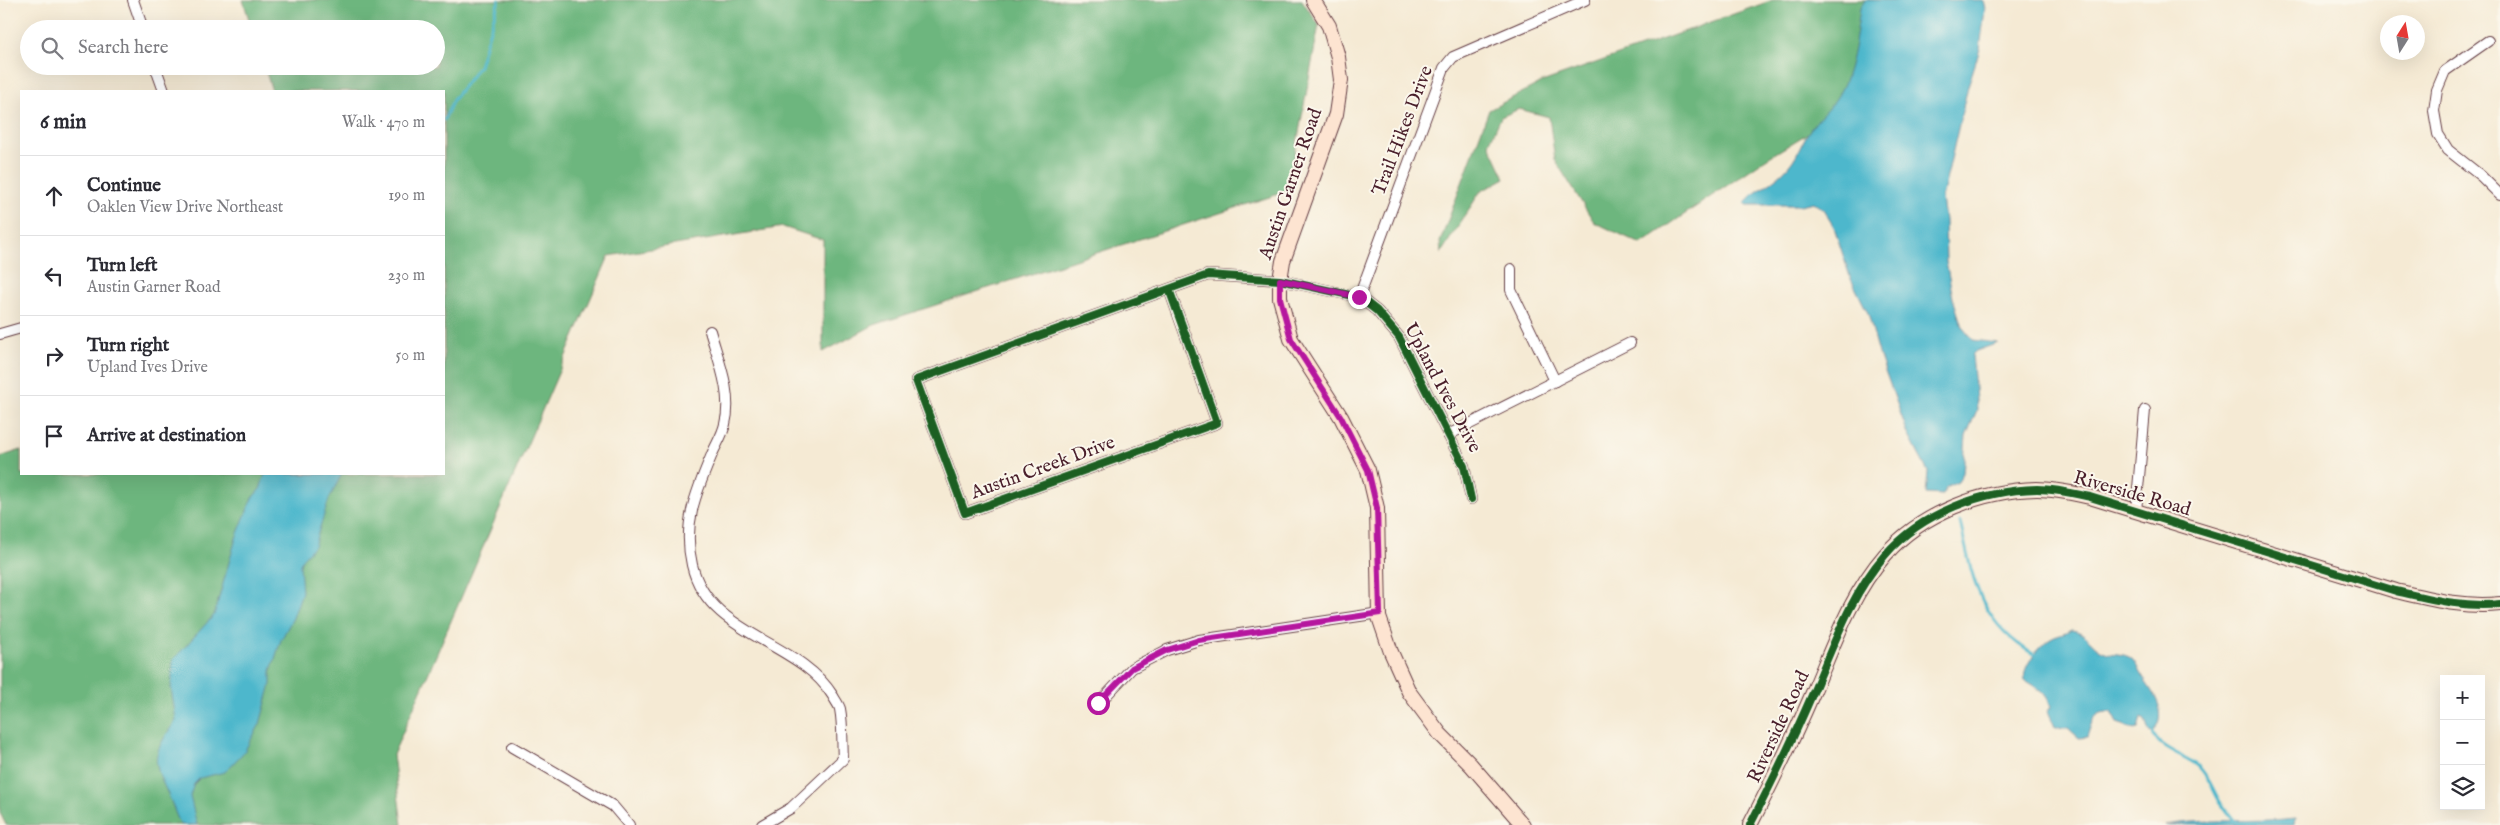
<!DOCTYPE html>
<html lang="en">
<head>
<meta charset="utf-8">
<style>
  :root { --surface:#fff; --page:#f7f7f7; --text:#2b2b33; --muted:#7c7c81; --line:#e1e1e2 }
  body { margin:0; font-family:"IM FELL English",serif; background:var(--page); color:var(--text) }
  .controls { position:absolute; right:15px; bottom:15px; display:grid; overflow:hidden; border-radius:0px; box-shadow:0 5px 20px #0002 }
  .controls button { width:45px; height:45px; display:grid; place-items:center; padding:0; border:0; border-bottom:1px solid var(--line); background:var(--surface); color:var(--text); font:25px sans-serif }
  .compass { position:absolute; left:2380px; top:15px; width:45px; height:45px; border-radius:50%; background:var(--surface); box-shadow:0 5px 20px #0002; rotate:11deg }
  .stop { position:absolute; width:15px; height:15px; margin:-11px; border:4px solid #b5179e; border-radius:50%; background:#fff }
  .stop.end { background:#b5179e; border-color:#fff; box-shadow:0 1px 5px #0008 }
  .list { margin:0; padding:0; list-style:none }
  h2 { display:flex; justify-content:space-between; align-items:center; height:65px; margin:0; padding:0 20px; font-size:21px }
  h2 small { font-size:16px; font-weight:400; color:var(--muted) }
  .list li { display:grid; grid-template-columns:32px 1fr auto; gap:15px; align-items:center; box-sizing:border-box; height:80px; padding:0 20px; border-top:1px solid var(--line) }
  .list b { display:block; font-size:19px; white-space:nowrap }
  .list p { margin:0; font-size:16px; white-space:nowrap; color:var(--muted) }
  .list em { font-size:16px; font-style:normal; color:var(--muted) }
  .icon { flex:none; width:28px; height:28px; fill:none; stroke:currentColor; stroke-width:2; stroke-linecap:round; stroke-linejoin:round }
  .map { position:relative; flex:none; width:2500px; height:825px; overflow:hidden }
  .search { position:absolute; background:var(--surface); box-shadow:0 5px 20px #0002; left:20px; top:20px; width:425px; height:55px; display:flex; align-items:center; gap:12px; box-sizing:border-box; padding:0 18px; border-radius:28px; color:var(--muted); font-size:19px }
  .panel { position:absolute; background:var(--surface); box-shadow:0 5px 20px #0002; left:20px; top:90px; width:425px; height:385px; border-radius:0px }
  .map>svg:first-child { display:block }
</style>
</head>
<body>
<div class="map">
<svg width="2500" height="825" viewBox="0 0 2500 825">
  <rect width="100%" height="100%" fill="#fbf7ec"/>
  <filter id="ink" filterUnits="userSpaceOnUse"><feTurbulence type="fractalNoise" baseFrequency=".02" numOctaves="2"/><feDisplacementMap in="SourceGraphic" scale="10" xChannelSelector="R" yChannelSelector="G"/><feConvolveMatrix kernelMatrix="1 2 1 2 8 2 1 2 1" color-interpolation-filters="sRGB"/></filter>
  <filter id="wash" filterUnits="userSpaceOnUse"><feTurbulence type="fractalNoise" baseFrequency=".0096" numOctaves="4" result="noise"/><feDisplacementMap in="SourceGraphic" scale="20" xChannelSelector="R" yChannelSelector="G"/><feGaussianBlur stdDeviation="1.12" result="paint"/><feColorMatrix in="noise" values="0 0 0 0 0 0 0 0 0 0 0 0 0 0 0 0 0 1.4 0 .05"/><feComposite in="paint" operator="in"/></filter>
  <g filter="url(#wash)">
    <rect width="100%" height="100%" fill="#f5ead4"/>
    <g fill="#6db67e" stroke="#5c6a54">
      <path d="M243,0H1302L1319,25L1288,191L874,325L823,352V240L783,227L609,256L393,755L402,825H6L0,813V457L21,450V474H444V91H272L264,66H436V29H252Z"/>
      <path d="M1773,0H1898L1870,95L1766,159L1641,244L1594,222L1555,160L1549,117L1519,109L1501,117L1489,144L1505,178L1480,192L1441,253L1440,242L1489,110L1542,82Z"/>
    </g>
    <g fill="#4eb7cc" stroke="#4c6b7c">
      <path d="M1865,0H1983L1985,9L1980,49L1968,86L1942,198L1945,220L1946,262L1953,298L1962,327L1973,340L1998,343L1976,351L1972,355L1977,410L1966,436L1963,473L1958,482L1947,487L1942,495L1926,494L1928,472L1908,434L1880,357L1868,313L1850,277L1834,227L1823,209L1814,202L1800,205H1747L1744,203C1756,190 1771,184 1783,172C1799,157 1800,143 1812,127C1819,117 1828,110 1835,100C1852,76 1856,37 1860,8Z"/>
      <path d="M265,474H342L329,499L314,546L302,559L300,565L302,592L293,618L281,640L271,671V684L260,724L244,752L225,772L200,778L194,784L190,796L197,825H181C176,817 174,808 170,799C152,759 150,758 176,720L171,688L173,660L214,615L236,538L252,498L260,489Z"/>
      <path d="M2071,630C2085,631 2089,642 2099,649C2109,656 2120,652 2129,657C2135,660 2137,667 2140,673C2150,690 2172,713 2153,732L2149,731L2145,720L2141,718L2138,728L2135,729L2117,723L2111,712C2093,711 2092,722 2087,737L2079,738L2068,728L2055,727L2048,711L2051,707C2047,693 2037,687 2025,680C2021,667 2039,648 2049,640C2056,635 2065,635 2071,630Z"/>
      <path d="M2295,818L2294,825H2165C2208,818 2252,823 2295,818Z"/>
    </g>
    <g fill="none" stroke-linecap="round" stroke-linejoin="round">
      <g stroke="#4eb7cc" stroke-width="3">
        <path d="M444,120L453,100L479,66L499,0"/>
        <path d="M1960,522C1973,580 1979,623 2035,655"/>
        <path d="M2153,732C2156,748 2185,755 2198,766C2210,777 2213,792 2222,805C2226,811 2230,816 2234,821"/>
      </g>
    </g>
  </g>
  <g filter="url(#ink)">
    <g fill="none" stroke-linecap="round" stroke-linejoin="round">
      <g stroke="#643d44" stroke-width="12">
        <g id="street">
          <path d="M133,0L143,29"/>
          <path d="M2488,41L2445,71L2437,90L2434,111L2438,134L2448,150L2481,176L2500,195"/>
          <path d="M155,66L164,91"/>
          <path d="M1511,269V290L1555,381"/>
          <path d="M1169,289L1217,423L965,513L916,380L1208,275L1280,280L1359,297L1377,311L1399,337L1464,466L1471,499"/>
          <path d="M1359,297L1444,68L1453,57L1585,0"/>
          <path d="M710,331C718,359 733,394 725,424C723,434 717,443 713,452C697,490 682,523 692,565C709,637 798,639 833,696C835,700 839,705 840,709C843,724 842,743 843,759L791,808L762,825"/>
          <path d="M0,334L21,328"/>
          <path d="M1448,435L1630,343"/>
          <path d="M2136,511L2145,410"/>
          <path d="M1099,703L1132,668L1167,650L1199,640L1380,613"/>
          <path d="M512,747L613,806L629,825"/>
        </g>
      </g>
      <g stroke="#643d44" stroke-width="16">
        <g id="secondary">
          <path d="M1313,0L1329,26L1338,57L1341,80L1336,114L1283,261L1280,280V298L1291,339L1341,417L1368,470L1377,508L1379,617L1391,652L1409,692L1440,734L1471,765L1523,825"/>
          <path d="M1750,825C1772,782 1793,739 1812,695C1833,647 1850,595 1885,555C1921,513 1983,490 2037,489C2055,489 2072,493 2090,497L2396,591C2431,599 2464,608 2500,604"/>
        </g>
      </g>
      <use href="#street" stroke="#fff" stroke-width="10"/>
      <use href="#secondary" stroke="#fde4d1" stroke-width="14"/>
      <g stroke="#fbf7ec" stroke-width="11">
        <g id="cycleway">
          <path d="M1169,289L1217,423L965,513L916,380L1208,275L1280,280L1359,297L1377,311L1399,337L1464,466L1471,499"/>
          <path d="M1750,825C1772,782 1793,739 1812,695C1833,647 1850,595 1885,555C1921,513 1983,490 2037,489C2055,489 2072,493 2090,497L2396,591C2431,599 2464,608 2500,604"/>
        </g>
      </g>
      <use href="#cycleway" stroke="#1b5e20" stroke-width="8"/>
    </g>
  </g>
  <g fill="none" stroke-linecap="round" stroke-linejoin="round" filter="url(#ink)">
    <path stroke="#b5179e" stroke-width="6" d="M1098,703L1132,668L1167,650L1199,640L1380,613L1377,508L1368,470L1341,417L1291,339L1280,298V280L1359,297"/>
  </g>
  <g text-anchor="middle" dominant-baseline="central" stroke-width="4" stroke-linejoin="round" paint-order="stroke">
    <g font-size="19" fill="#4a1f2b" stroke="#fbf7ec">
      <text transform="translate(1403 131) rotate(-69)">Trail Hikes Drive</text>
      <text transform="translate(1291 184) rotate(-71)">Austin Garner Road</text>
      <text transform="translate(1442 388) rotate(62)">Upland Ives Drive</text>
      <text transform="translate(1043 468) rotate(-20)">Austin Creek Drive</text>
      <text transform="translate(2132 494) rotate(16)">Riverside Road</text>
      <text transform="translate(1779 727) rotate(-65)">Riverside Road</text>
    </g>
  </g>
</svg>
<div class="controls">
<button>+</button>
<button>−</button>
<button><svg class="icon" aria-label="layers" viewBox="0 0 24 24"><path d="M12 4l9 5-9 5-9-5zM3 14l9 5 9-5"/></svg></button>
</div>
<svg class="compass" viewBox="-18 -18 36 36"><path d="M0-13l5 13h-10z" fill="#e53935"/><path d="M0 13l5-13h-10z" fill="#7c7c81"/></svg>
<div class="stop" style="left:1098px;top:703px"></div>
<div class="stop end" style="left:1359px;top:297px"></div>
<div class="search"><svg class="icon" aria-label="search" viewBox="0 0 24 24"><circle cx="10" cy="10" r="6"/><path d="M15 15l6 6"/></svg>Search here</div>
<section class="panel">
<h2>6 min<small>Walk · 470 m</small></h2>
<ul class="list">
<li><svg class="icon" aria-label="ahead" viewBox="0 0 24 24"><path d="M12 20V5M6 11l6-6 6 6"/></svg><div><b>Continue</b><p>Oaklen View Drive Northeast</p></div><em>190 m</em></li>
<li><svg class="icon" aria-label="left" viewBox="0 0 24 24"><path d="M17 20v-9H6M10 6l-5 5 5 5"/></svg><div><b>Turn left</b><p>Austin Garner Road</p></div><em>230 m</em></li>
<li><svg class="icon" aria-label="right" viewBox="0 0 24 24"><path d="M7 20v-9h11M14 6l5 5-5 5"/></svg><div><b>Turn right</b><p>Upland Ives Drive</p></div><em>50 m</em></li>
<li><svg class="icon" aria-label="arrive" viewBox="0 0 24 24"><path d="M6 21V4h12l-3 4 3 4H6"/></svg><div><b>Arrive at destination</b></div></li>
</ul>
</section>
</div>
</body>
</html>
